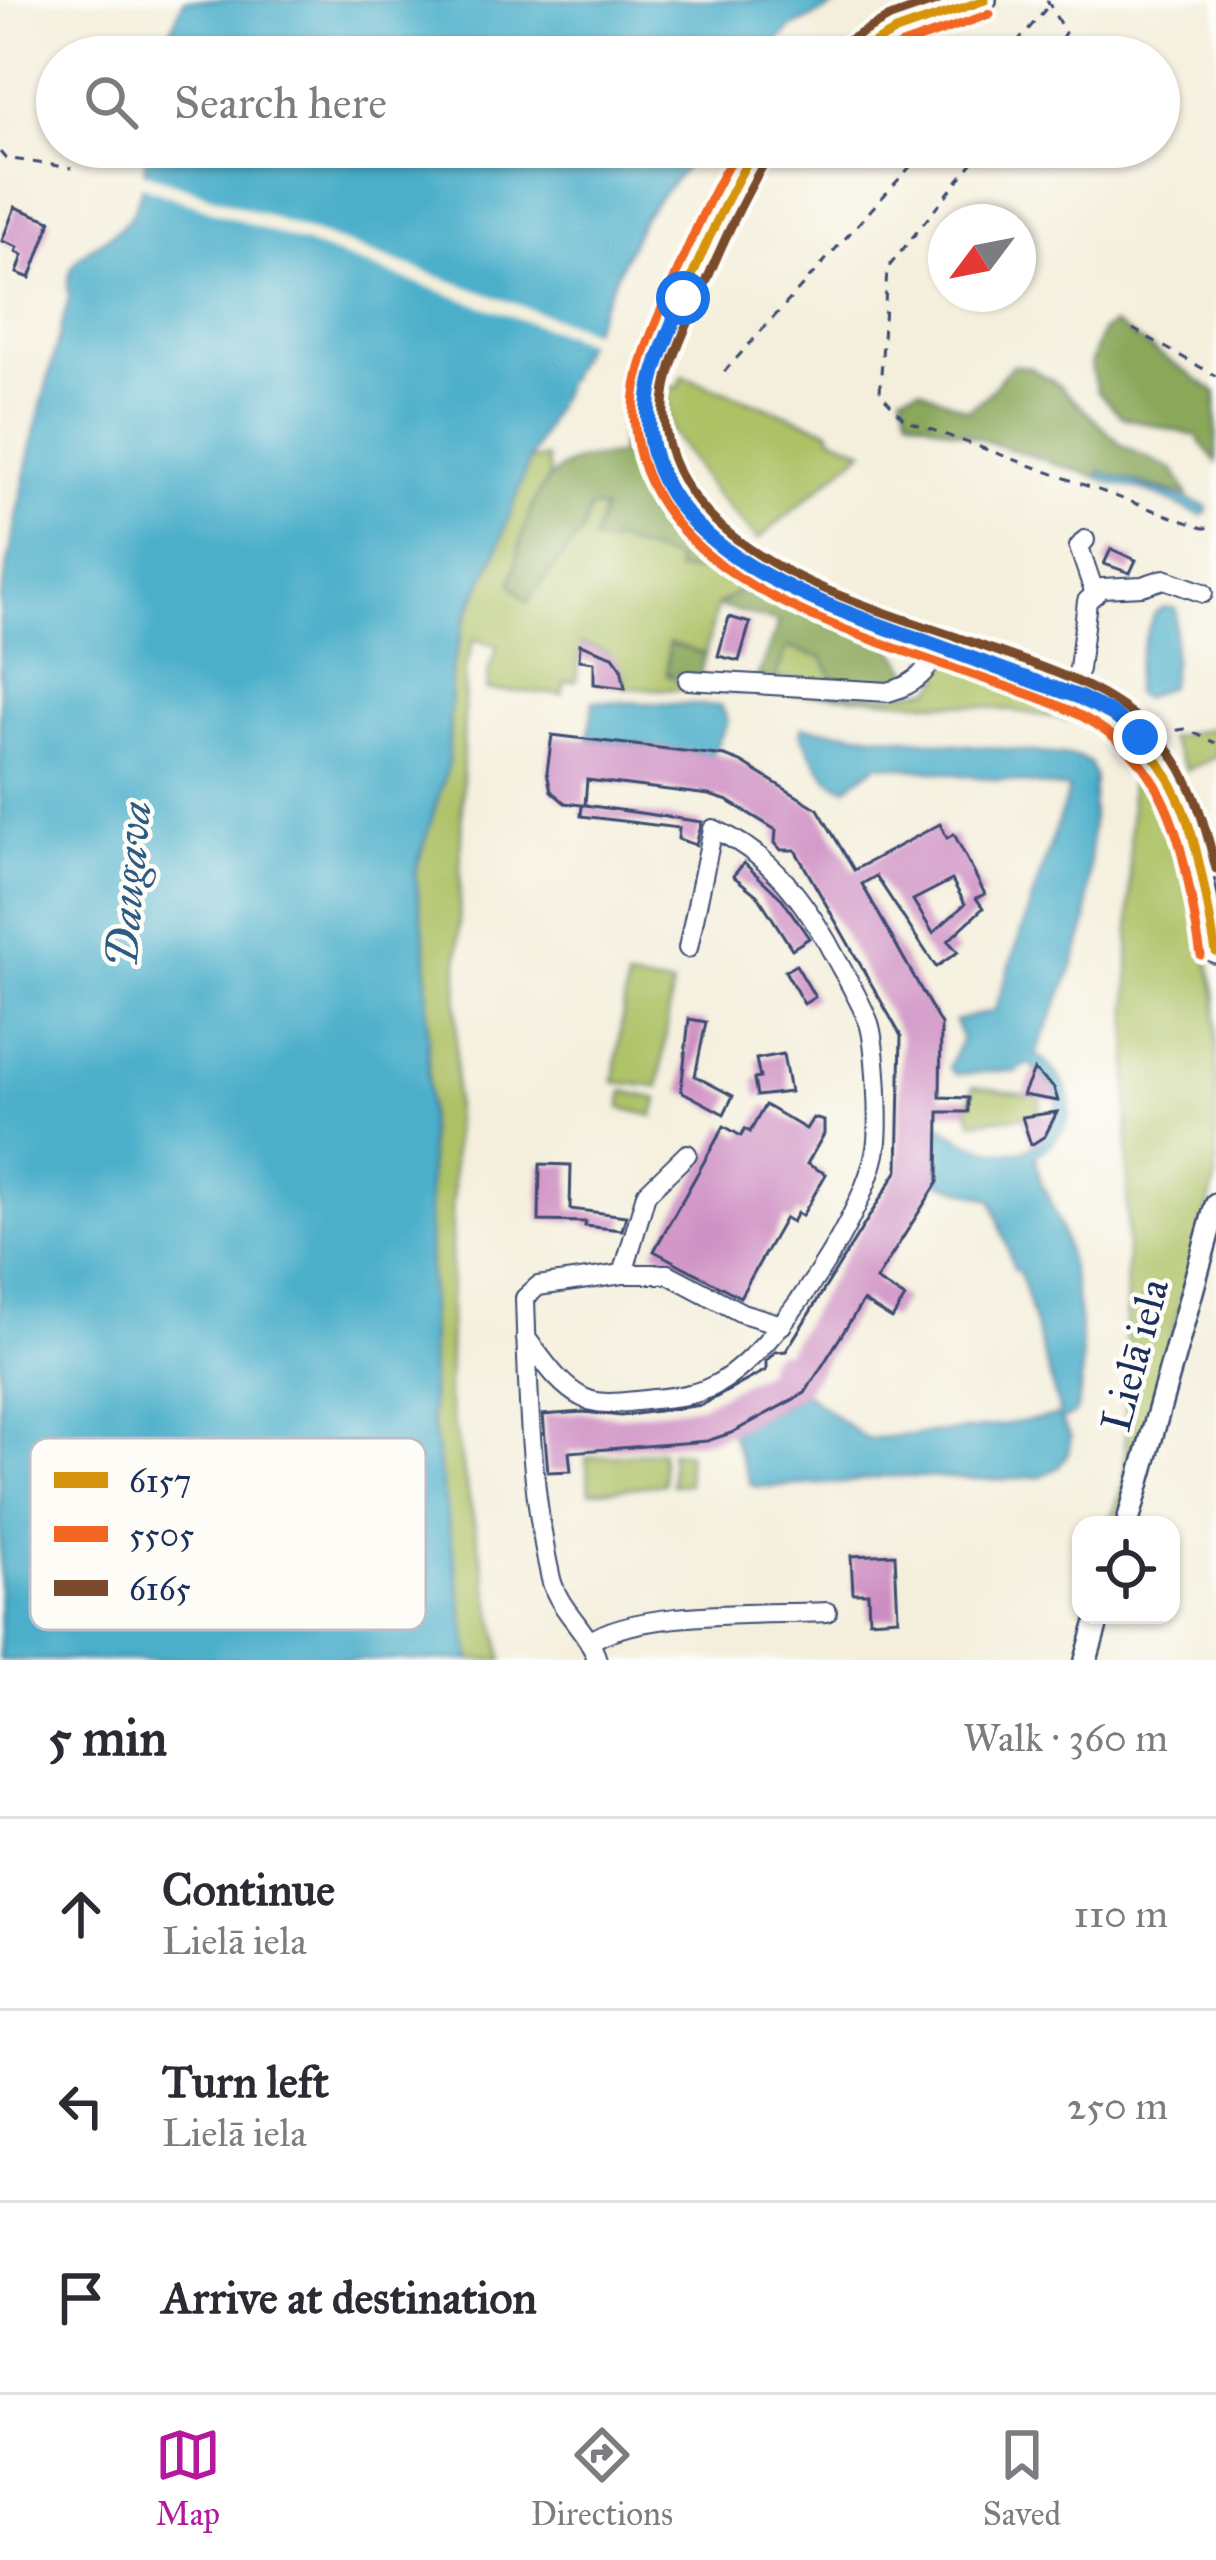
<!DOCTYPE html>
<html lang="en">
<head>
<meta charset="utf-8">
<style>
  :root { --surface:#fff; --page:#f2f2f3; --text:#2b2b33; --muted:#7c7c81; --line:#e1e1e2; --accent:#b5179e }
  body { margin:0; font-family:"IM FELL Great Primer",serif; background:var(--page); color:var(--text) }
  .controls { position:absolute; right:36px; bottom:36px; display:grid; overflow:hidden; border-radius:24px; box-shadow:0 3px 9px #0004 }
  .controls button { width:108px; height:108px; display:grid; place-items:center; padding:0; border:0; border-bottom:3px solid var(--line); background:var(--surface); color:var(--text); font:60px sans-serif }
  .compass { position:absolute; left:928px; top:204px; width:108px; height:108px; border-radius:50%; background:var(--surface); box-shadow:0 3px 9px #0004; rotate:238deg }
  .stop { position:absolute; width:36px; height:36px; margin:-27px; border:9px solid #1a73e8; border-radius:50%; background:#fff }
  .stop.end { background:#1a73e8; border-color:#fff; box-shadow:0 3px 12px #0008 }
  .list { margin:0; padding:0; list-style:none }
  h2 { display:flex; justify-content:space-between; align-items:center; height:156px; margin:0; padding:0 48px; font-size:51px }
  h2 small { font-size:39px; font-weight:400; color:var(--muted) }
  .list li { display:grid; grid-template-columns:78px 1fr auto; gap:36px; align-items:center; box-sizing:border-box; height:192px; padding:0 48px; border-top:3px solid var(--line) }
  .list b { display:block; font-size:45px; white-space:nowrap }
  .list p { margin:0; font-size:39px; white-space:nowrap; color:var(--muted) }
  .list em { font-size:39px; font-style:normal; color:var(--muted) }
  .icon { flex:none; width:66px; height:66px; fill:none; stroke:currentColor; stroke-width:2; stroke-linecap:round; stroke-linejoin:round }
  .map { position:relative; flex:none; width:1216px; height:1660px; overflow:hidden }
  .search { position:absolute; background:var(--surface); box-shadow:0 3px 9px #0004; left:36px; right:36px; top:36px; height:132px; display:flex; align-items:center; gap:30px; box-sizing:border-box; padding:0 42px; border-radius:66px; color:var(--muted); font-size:45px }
  .sheet { height:732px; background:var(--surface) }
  nav { display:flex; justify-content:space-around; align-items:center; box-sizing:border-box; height:168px; border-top:3px solid var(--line); background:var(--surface); font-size:33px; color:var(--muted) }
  nav a { display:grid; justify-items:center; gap:6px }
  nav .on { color:var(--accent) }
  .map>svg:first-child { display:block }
</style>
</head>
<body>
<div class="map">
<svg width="1216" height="1660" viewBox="0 0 1216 1660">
  <rect width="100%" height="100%" fill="#fdfcf7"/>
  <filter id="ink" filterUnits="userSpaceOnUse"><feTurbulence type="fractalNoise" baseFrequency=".00833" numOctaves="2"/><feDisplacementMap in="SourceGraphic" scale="24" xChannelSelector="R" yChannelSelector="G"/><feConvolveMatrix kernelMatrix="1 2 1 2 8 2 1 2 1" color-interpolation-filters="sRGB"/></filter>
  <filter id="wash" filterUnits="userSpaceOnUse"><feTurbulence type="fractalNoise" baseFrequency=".004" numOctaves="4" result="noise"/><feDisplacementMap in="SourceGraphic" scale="48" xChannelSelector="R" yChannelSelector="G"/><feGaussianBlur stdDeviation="2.7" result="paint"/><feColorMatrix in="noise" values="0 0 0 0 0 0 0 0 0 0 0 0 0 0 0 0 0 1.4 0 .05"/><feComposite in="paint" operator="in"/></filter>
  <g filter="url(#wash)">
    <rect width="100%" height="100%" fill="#f4efdc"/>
    <g fill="#adc165" stroke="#647862" stroke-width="3">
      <path d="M683,376L829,430L831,436L864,450L758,540L713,492L671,430L667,386L678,388Z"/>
      <path d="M546,457L550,475L528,516L582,533L590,508H603L594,540H611L677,560L676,570L716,555L770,592L742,588L717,606L705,654L669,643L667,675L686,685L891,695L932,689L941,679L939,668L948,661L1076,705L1119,731L1141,751L1165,788L1184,841L1216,997V1178L1118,1525H1109L1125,1481L1131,746L1094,723L978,706L825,695L625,688C624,661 607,648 581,644L576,681L565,682L562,694L487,690L489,668L498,647L474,639L465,671L448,1398L503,1660H471L431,1418L427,954L415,873L448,766L451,672L460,634L496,553L529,461Z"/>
      <path d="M787,647L823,658L835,682L775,678Z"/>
      <path d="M1216,727V757L1187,770L1168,738Z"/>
      <path d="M627,980L672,986L659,1087L614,1082Z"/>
      <path d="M973,1086L1040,1097V1113L1030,1125L1026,1116L973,1122L968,1108Z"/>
      <path d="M624,1091L658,1099L654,1116L621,1108Z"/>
      <path d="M661,1451L664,1484L590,1492L586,1458Z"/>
      <path d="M670,1452H687L688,1484L672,1485Z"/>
    </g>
    <g fill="#8aa75a" stroke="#526b5c" stroke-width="3">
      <path d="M1114,324L1216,392V462L1196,436L1122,417L1097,391L1090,365L1102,331Z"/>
      <path d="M1012,365L1031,368L1058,385L1123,446L1175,471L1188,496L1099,472L1100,478L909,416L902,393L920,388L967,410L986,396Z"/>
      <path d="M627,397L639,398C640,477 670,497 716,555L715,570L676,571V560L612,540L610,545L593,541L603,509L590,508L582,532L527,602L511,583C522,540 529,474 579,460C592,457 606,456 619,455Z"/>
      <path d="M742,588L770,592L889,643L909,670L901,683L885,687L835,682L823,658L788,647L775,678H757L779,622L717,606Z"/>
      <path d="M669,643L705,654L700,674L667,675Z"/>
    </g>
    <g fill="#4bafca" stroke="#336f94" stroke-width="3">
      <path d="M184,0H847L791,28L763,57H159Z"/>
      <path d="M145,147H702L644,216L529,461L496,553L466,615L451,672L448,766L415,873L427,954L431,1418L471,1660H0V603L33,438L69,297C62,255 95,249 121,227C140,210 148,170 145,147Z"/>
      <path d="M1099,471L1206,506L1207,511L1203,515C1184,510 1167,499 1148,492C1132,486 1115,487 1100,478Z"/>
      <path d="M1163,608H1174L1177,612C1171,639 1177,660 1169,686L1143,698L1134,694C1134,668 1144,638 1154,614Z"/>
      <path d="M593,701L721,706L728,721L712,755L589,739Z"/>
      <path d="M802,727L1079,757L1090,763L1094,777L1087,922L1073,967L1036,1054C1078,1087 1084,1124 1036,1155C1039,1186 1043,1183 1053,1208C1074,1261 1091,1358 1076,1413L1061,1420L1071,1437L1068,1453L1059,1467L1041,1476L1005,1480L885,1476L843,1483L758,1487L751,1485L731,1433L805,1393L866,1439L975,1429L1058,1416L1059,1410L1020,1273L1014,1269L992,1200L938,1182L939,1124C970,1148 1023,1170 1050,1129C1057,1118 1060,1104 1055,1091C1050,1079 1037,1073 1029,1063L1015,1072C995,1069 976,1075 956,1074L949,1067L962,1038L955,1021L995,1010L1069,789L878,764L846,788C822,781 812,754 800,733Z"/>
    </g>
    <path fill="#f4efdc" d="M140,171L412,267L594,332L589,343L476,304L136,184Z"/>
    <g id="blocks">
      <g fill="#cd8cc2" fill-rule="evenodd">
        <path d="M15,207L51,221L30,278L17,273L23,255L16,252L18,247L2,241Z"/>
        <path d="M1111,549L1136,560L1130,573L1104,564Z"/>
        <path d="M729,617L750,623L739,661L718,656Z"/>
        <path d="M580,644L613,656L621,667L625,688L594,684V662L579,660Z"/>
        <path d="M552,735L725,756L741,762L818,809L854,870L940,824L947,838L954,834L985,894L976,898L983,908L948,941L958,952L936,967L876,876L862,884L941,1025L940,1097L968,1098V1112H939L938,1182L876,1280L905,1298L892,1319L863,1301L805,1393L731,1433L707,1441L569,1452L571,1471L548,1472L543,1415L583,1412L621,1416L702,1405L766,1370V1361L775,1352L786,1351L898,1170L901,1036L795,850H781L775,843L776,830L728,801L709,795L587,780L585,805L702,822L696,845L678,839L679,828L581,816L582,805L565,803L551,791L547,772ZM952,880L965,904L933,933L913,900Z"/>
        <path d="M744,863L782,899L809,938L792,949L758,896L733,876Z"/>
        <path d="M796,965L815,997L804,1004L785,971Z"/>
        <path d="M689,1019L706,1022L695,1076L733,1096L724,1114L681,1091Z"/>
        <path d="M783,1054L790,1092L757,1096L754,1079L760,1078L756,1059Z"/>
        <path d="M1034,1070L1054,1088L1058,1101L1023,1095Z"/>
        <path d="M765,1105L806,1129L813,1118L824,1121V1134L807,1164L826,1174L802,1216L797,1213L792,1222L785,1218L740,1297L654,1251L724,1126L741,1136L745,1129L750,1132Z"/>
        <path d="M1057,1112L1045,1136L1031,1145L1022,1117Z"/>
        <path d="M540,1164L571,1165L570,1209L626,1216L622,1230L585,1226L586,1222L539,1221Z"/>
        <path d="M895,1554L898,1618L869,1620L868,1593H853L851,1556Z"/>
      </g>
    </g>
  </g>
  <g filter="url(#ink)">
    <use href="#blocks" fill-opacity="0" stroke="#3c4c71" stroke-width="3"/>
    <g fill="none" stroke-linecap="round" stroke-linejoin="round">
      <g stroke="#3c4c71" stroke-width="22">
        <g id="minor">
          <path d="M1085,540L1079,547L1095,594"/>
          <path d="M688,680L888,692C916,685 926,672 941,647"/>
          <path d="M1069,693L1079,669L1087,601L1102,588L1142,586L1164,579L1203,593"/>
          <path d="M623,1274H668L742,1313L782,1325"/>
          <path d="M526,1338C542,1358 558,1385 582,1397C599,1407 625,1402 645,1400C669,1397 693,1397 715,1385C775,1354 871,1208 877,1141C879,1117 876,1044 869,1023C858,995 841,969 827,942C799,894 766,851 713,829L688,948"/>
          <path d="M590,1642C635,1609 768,1615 827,1612"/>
          <path d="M597,1660C588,1629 559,1611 551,1579C530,1487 528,1392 525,1298L538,1286L623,1274L646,1194L687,1154"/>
        </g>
      </g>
      <g stroke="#3c4c71" stroke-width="26">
        <g id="major">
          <path d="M849,57L896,31L985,0"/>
          <path d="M756,147C730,189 711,233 691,278C673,322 648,370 649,418C653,551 813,601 915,638C969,658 1024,677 1079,697C1191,753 1195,841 1216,952"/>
          <path d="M1127,1525L1216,1205"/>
          <path d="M1086,1660L1099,1615"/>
        </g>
      </g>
      <g stroke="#3c4c71" stroke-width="3" stroke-dasharray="9 9" stroke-linecap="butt">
        <path d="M1047,0L1065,33L1048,57"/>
        <path d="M1005,57L1049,5"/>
        <path d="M985,147L887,269L880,393L905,420L1203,528H1216"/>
        <path d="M0,152L5,158L72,168"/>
        <path d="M1133,329L1216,376"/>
        <path d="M724,372L928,147"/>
        <path d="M1159,733L1185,729L1216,743"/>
      </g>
      <use href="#minor" stroke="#fff" stroke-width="18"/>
      <use href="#major" stroke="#fff" stroke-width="21"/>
      <g stroke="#fdfcf7" stroke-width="18">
        <g id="bus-1">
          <path d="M849,57L896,31L985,0"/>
          <path d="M756,147C730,191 708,238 688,286C671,326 647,371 649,416C656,569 862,619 979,661C1038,682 1104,698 1147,748C1195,804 1203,881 1216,952"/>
        </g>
      </g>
      <g stroke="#fdfcf7" stroke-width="18">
        <g id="bus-2">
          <path d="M880,57L902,45L990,14"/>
          <path d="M739,147C712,191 691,239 671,287C654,327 632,372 634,417C642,577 844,629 967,673C1025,694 1094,709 1136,758C1182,812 1189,887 1201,955"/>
        </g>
      </g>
      <g stroke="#fdfcf7" stroke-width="18">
        <g id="bus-3">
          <path d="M842,44L890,17L939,0"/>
          <path d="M769,155C742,199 721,246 701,294C685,331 662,373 664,415C670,556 866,605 974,643C1038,666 1102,683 1152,731C1190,768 1204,820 1216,869"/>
        </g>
      </g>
      <use href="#bus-1" stroke="#d6940e" stroke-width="9"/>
      <use href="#bus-2" stroke="#f26522" stroke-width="9"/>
      <use href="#bus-3" stroke="#7a4b2a" stroke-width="9"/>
    </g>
  </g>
  <g fill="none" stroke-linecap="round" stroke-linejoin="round" filter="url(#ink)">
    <path stroke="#1a73e8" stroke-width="15" d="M683,298C671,330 652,366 649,402C637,546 818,603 924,641C976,660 1027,679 1079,697L1113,714L1140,737"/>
  </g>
  <g text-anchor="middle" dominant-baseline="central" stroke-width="9" stroke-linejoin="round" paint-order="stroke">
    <g font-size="42" fill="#1b2f5e" stroke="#fdfcf7">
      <text transform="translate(1135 1355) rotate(-75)">Lielā iela</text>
    </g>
    <g font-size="45" font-style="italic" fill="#2c5c84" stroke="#fdfcf7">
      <text transform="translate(128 884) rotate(-85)">Daugava</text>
    </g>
  </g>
  <rect x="30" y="1438" width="396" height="192" rx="18" fill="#fdfcf7" stroke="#b9bec9" stroke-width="3"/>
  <rect x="54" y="1472" width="54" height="16" fill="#d6940e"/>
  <rect x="54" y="1526" width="54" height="16" fill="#f26522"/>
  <rect x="54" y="1580" width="54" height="16" fill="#7a4b2a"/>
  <g font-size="33" fill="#1b2f5e">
    <text x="129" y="1492">6157</text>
    <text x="129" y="1546">5505</text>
    <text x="129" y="1600">6165</text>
  </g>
</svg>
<div class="controls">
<button><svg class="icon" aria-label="locate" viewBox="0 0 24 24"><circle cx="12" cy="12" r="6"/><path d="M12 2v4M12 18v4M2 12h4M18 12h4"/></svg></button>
</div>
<svg class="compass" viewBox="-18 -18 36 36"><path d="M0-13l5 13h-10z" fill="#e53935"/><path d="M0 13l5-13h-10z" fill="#7c7c81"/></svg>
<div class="stop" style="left:683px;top:298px"></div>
<div class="stop end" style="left:1140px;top:737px"></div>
<div class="search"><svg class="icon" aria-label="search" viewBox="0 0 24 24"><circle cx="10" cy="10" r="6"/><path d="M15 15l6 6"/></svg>Search here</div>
</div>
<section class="sheet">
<h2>5 min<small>Walk · 360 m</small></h2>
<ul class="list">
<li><svg class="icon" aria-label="ahead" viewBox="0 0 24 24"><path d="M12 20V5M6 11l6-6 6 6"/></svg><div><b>Continue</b><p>Lielā iela</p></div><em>110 m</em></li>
<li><svg class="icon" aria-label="left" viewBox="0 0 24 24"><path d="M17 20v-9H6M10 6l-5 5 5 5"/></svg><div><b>Turn left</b><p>Lielā iela</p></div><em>250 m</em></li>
<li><svg class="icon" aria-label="arrive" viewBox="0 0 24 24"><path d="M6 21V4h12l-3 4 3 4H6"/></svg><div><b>Arrive at destination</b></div></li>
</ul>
</section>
<nav>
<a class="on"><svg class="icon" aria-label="map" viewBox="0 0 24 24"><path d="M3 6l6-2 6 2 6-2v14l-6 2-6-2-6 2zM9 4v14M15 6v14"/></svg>Map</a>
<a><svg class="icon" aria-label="directions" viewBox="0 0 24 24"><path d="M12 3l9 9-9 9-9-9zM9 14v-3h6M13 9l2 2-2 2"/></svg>Directions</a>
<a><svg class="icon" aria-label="saved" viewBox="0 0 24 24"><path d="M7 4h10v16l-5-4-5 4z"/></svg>Saved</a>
</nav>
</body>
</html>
